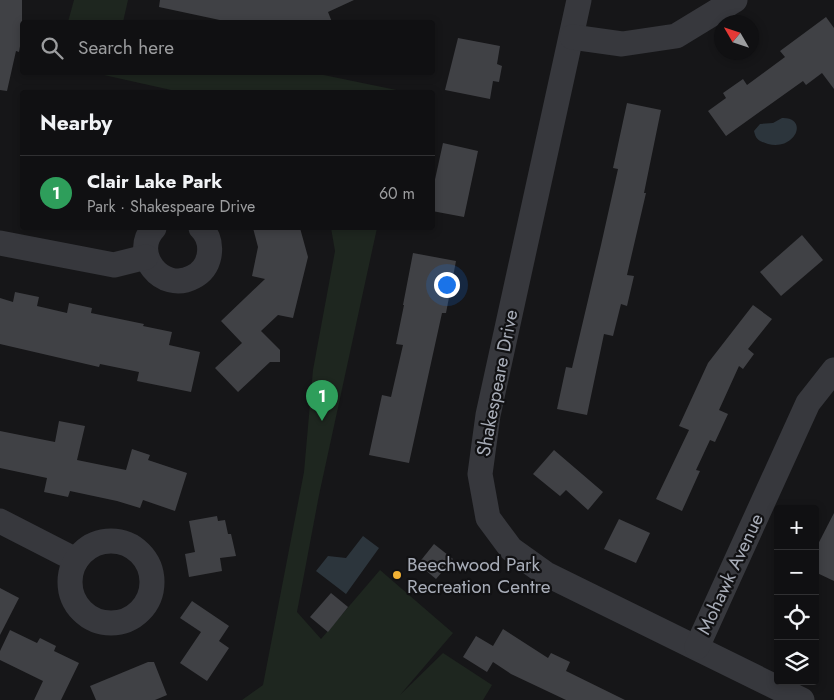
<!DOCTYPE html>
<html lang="en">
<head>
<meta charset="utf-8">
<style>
  :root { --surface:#101012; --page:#1e1e20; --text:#f1f3f6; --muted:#9c9d9f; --line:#303032; --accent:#f2b134 }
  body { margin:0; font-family:Jost,sans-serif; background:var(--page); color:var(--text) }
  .controls { position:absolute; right:15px; bottom:15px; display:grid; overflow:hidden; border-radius:5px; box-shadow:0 2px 8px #0003 }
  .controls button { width:45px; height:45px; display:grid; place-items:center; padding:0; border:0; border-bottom:1px solid var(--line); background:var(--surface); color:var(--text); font:25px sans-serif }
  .compass { position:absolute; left:714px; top:15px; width:45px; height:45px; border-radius:50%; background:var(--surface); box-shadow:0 2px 8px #0003; rotate:309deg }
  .you { position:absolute; left:446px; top:284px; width:18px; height:18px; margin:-12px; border:4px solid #fff; border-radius:50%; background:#1a73e8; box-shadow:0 0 0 8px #1a73e833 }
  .badge { display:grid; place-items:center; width:32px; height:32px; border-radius:50%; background:var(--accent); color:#fff; font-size:16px; font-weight:700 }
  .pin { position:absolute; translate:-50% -41px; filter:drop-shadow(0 1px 2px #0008) }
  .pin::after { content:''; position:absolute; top:26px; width:18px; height:15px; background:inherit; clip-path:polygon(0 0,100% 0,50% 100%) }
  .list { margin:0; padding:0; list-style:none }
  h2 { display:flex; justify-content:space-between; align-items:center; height:65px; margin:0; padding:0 20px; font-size:21px }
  h2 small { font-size:16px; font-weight:400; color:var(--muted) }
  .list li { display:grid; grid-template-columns:32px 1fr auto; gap:15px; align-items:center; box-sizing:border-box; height:75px; padding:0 20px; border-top:1px solid var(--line) }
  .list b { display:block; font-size:19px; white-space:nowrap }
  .list p { margin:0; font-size:16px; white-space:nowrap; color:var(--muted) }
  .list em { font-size:16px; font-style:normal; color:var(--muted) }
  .icon { flex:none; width:28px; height:28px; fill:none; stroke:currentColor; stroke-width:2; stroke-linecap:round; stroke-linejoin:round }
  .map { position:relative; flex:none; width:834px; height:700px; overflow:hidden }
  .search { position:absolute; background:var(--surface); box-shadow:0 2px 8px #0003; left:20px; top:20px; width:415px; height:55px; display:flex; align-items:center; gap:12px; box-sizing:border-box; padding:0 18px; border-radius:5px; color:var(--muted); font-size:19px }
  .panel { position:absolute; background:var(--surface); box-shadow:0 2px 8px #0003; left:20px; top:90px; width:415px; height:140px; border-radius:5px }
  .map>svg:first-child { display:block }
</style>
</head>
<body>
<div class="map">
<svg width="834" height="700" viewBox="0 0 834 700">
  <rect width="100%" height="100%" fill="#161618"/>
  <g fill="#1e261f">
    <path d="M74,0H128L123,22H68Z"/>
    <path d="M95,73H314L406,92H180Z"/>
    <path d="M331,228H377L319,495L297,612L321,639L380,570L453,633L400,695L443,653L492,685L483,700H242L263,685L304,472L313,370L335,251Z"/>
  </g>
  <g fill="#2c353c">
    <path d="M782,118C809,117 796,151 768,144C759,141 756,140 754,131L760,124L773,123Z"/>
    <path d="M363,536L379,548L346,594L316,571L328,556L346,558Z"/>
  </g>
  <g fill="#404145">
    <path d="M0,0H22V35L19,52L16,51L7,91L0,90Z"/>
    <path d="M160,0H354L328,12L332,22H229L159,7Z"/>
    <path d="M826,17L834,28V89L822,73L806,85L803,81L726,136L708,111L726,98L723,93L743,79L747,85L785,57L780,51Z"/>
    <path d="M458,38L500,46L497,64L502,66L499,82L493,81L490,99L445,90Z"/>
    <path d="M627,103L661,110L644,193H646L627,275L634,276L627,306L621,304L613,336L604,334L587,415L557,409L566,367L572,368L601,245L618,169L613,168Z"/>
    <path d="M443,143L478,151L464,217L432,211V193Z"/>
    <path d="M253,228H300L308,257L293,318L278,315L261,331L280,350V362H270L238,392L215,368L242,343L221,321L265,279L252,276L258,247Z"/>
    <path d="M802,235L823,260L781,296L760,272Z"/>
    <path d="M413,253L456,261L446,313H442L409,463L369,455L382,395L391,397L403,345L396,344L404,305H403Z"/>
    <path d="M15,292L39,297L37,306L67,313L69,303L92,308L91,313L144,324L143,326L172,332L169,345L200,352L191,392L137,381L139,372L100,364L99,367L0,344V298L13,302Z"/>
    <path d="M753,305L772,319L748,349L754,354L743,369L739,366L719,410L728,414L715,442L710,440L696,470L700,471L682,511L656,499L689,430L679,426L708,363Z"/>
    <path d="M59,421L85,426L77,460L126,470L132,449L150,455L148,460L187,473L175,511L143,500L140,508L117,501L70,491L68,497L44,492L47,478L0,468V431L55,442Z"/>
    <path d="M554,450L603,492L588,510L566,490L560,496L533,474Z"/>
    <path d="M834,513V581L815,572V550Z"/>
    <path d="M217,516L218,521L225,520L228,534H231L236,556L220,558L222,571L189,577L185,554L195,552L189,521Z"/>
    <path d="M619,519L650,533L636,563L604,549Z"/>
    <path d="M434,544L453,559L436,579L418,564Z"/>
    <path d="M0,588L19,598L0,635Z"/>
    <path d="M331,593L348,607L328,632L310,617Z"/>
    <path d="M192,601L229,626L219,641L229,648L207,681L180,663L201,632L180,618Z"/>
    <path d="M503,629L548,658L551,653L570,662L566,671L625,700H566L511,674L493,662L487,672L463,657L476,636L493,646Z"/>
    <path d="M10,630L37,643L40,638L56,646L54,651L79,663L61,700H34L43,681L0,660V651Z"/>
    <path d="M148,662H154L167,695L155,700H96L90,686Z"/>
  </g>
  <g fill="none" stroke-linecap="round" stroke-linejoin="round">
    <g stroke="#37383d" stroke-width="25">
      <path d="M579,0L488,415L480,474L488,518L511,549L546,574L802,700"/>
      <path d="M572,37L622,44L676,36L735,0"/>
      <path d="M154,228C130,253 162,294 193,277C201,273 207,266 209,256C211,245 209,236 201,228"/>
      <path d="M0,243L114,265L146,257"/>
      <path d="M0,521L76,560"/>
      <circle cx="111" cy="582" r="41"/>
      <path d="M697,647L808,403L834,370"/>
    </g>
  </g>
  <circle fill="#f2b134" stroke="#111113" stroke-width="2" cx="397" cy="575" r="5"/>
  <g text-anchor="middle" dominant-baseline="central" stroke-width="4.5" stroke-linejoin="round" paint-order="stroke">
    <g font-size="19" fill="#a8adb8" stroke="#111113">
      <text transform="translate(497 383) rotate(-79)">Shakespeare Drive</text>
      <text transform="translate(730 574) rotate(-65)">Mohawk Avenue</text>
    </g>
    <g font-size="19" fill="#a8adb8" stroke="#111113" text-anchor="start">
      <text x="407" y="564">Beechwood Park<tspan x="407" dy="22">Recreation Centre</tspan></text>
    </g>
  </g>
</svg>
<div class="controls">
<button>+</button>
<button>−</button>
<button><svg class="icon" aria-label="locate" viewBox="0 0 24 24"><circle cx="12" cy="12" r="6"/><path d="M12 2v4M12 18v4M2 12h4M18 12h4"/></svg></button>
<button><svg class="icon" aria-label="layers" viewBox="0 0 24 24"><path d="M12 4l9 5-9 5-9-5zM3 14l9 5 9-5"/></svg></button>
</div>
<svg class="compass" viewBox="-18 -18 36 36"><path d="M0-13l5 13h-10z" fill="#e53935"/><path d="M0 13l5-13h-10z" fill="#9c9d9f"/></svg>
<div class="you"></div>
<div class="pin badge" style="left:322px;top:421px;background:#2e9e5b">1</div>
<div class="search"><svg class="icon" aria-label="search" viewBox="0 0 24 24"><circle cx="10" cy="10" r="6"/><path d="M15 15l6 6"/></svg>Search here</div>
<section class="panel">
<h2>Nearby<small></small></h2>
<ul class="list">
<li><span class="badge" style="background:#2e9e5b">1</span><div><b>Clair Lake Park</b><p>Park · Shakespeare Drive</p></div><em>60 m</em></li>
</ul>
</section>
</div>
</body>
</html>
